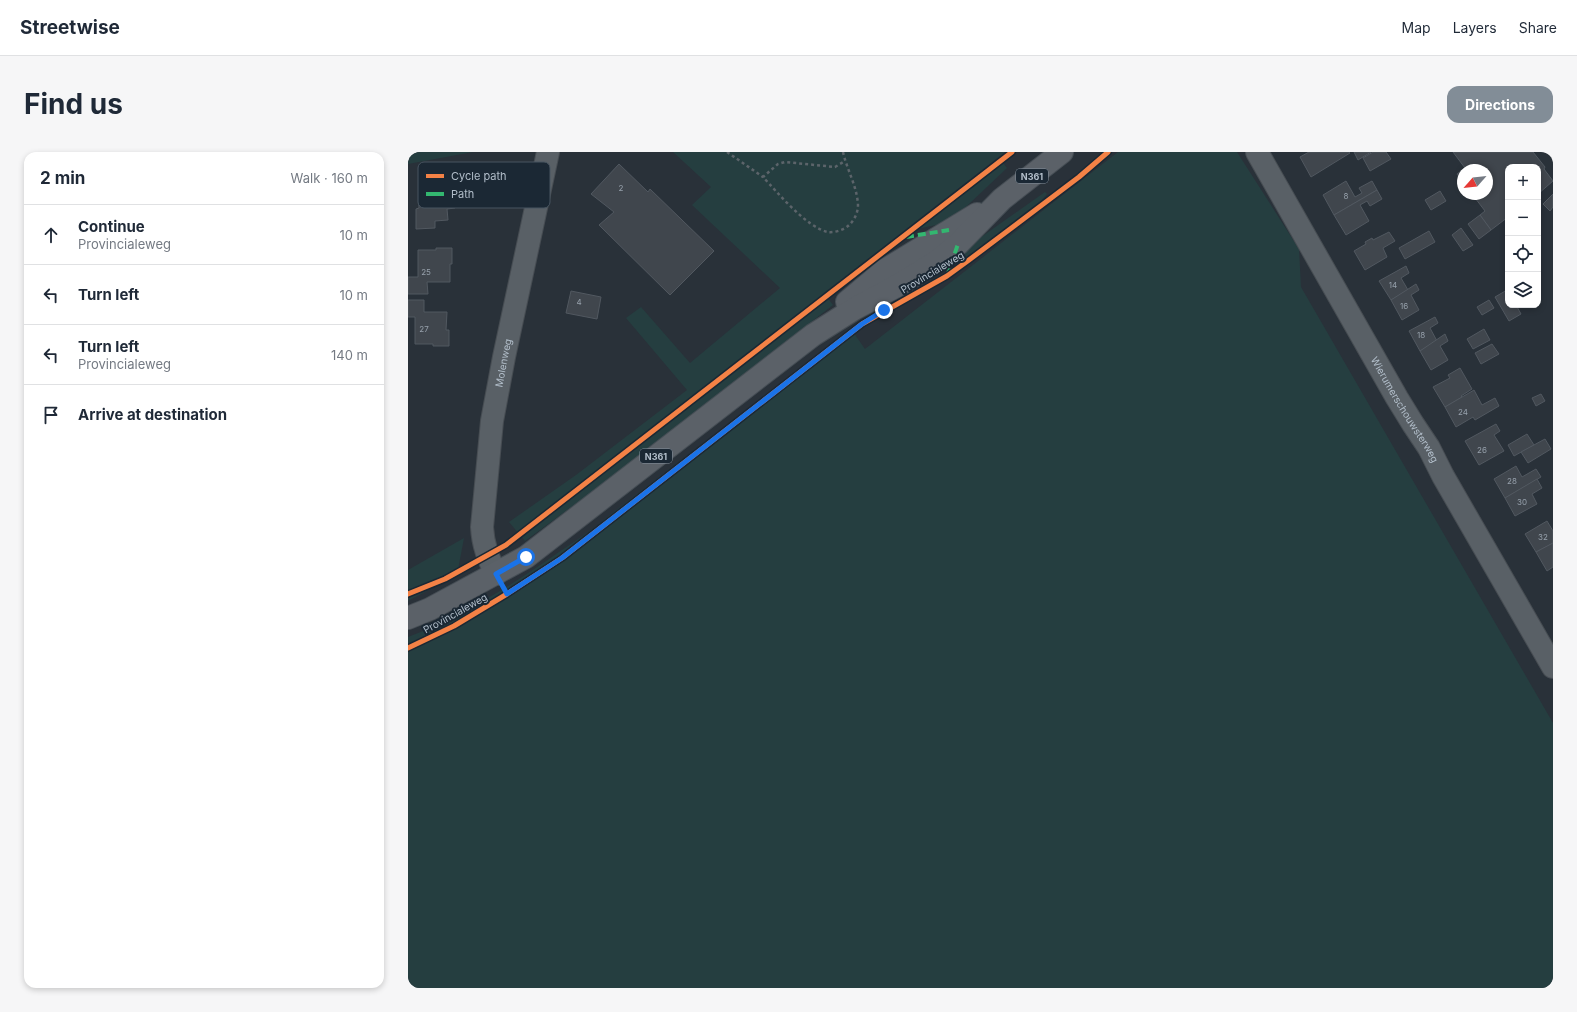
<!DOCTYPE html>
<html lang="en">
<head>
<meta charset="utf-8">
<style>
  :root { --surface:#fff; --page:#f6f6f7; --text:#1f2937; --muted:#747a83; --line:#e0e1e3; --accent:#828d97 }
  body { margin:0; font-family:Inter,sans-serif; background:var(--page); color:var(--text) }
  .controls { position:absolute; right:12px; top:12px; display:grid; overflow:hidden; border-radius:8px; box-shadow:0 2px 6px #0003 }
  .controls button { width:36px; height:36px; display:grid; place-items:center; padding:0; border:0; border-bottom:1px solid var(--line); background:var(--surface); color:var(--text); font:20px sans-serif }
  .compass { position:absolute; left:1049px; top:12px; width:36px; height:36px; border-radius:50%; background:var(--surface); box-shadow:0 2px 6px #0003; rotate:243deg }
  .stop { position:absolute; width:12px; height:12px; margin:-9px; border:3px solid #1a73e8; border-radius:50%; background:#fff }
  .stop.end { background:#1a73e8; border-color:#fff; box-shadow:0 1px 4px #0008 }
  .list { margin:0; padding:0; list-style:none }
  h2 { display:flex; justify-content:space-between; align-items:center; height:52px; margin:0; padding:0 16px; font-size:17px }
  h2 small { font-size:13px; font-weight:400; color:var(--muted) }
  .list li { display:grid; grid-template-columns:26px 1fr auto; gap:12px; align-items:center; box-sizing:border-box; height:60px; padding:0 16px; border-top:1px solid var(--line) }
  .list b { display:block; font-size:15px; white-space:nowrap }
  .list p { margin:0; font-size:13px; white-space:nowrap; color:var(--muted) }
  .list em { font-size:13px; font-style:normal; color:var(--muted) }
  .icon { flex:none; width:22px; height:22px; fill:none; stroke:currentColor; stroke-width:2; stroke-linecap:round; stroke-linejoin:round }
  .map { position:relative; flex:none; width:1145px; height:836px; overflow:hidden; border-radius:12px }
  header { display:flex; align-items:center; gap:24px; box-sizing:border-box; height:56px; padding:0 20px; background:var(--surface); border-bottom:1px solid var(--line) }
  header strong { font-size:19px }
  nav { display:flex; gap:22px; margin-inline-start:auto; font-size:14px }
  .intro { display:flex; align-items:center; justify-content:space-between; box-sizing:border-box; height:96px; padding:0 24px }
  h1 { margin:0; font-size:28px }
  .button { padding:10px 18px; border-radius:12px; background:var(--accent); color:#fff; font-size:14px; font-weight:700 }
  main { display:flex; gap:24px; padding:0 24px }
  aside { flex:1; background:var(--surface); border-radius:12px; box-shadow:0 2px 6px #0003 }
  .map>svg:first-child { display:block }
</style>
</head>
<body>
<header>
<strong>Streetwise</strong>
<nav><a>Map</a><a>Layers</a><a>Share</a></nav>
</header>
<div class="intro"><h1>Find us</h1><a class="button">Directions</a></div>
<main>
<aside>
<h2>2 min<small>Walk · 160 m</small></h2>
<ul class="list">
<li><svg class="icon" aria-label="ahead" viewBox="0 0 24 24"><path d="M12 20V5M6 11l6-6 6 6"/></svg><div><b>Continue</b><p>Provincialeweg</p></div><em>10 m</em></li>
<li><svg class="icon" aria-label="left" viewBox="0 0 24 24"><path d="M17 20v-9H6M10 6l-5 5 5 5"/></svg><div><b>Turn left</b></div><em>10 m</em></li>
<li><svg class="icon" aria-label="left" viewBox="0 0 24 24"><path d="M17 20v-9H6M10 6l-5 5 5 5"/></svg><div><b>Turn left</b><p>Provincialeweg</p></div><em>140 m</em></li>
<li><svg class="icon" aria-label="arrive" viewBox="0 0 24 24"><path d="M6 21V4h12l-3 4 3 4H6"/></svg><div><b>Arrive at destination</b></div></li>
</ul>
</aside>
<div class="map">
<svg width="1145" height="836" viewBox="0 0 1145 836">
  <rect width="100%" height="100%" fill="#293139"/>
  <g fill="#253e40">
    <path d="M0,0H65L0,12Z"/>
    <path d="M265,0H597L416,141L425,153L203,326L117,389L101,370L168,323L279,238L218,166L233,155L282,211L372,136L284,53L303,35Z"/>
    <path d="M710,0H829L891,97L893,135L1145,571V836H0V485C54,464 104,433 151,400C169,388 187,376 203,362L443,177L457,197Z"/>
    <path d="M595,11L599,16L542,70L509,77Z"/>
    <path d="M637,40L639,42L633,49L548,113L555,98Z"/>
    <path d="M56,386L49,423L0,449V418Z"/>
  </g>
  <g fill="#40464d" stroke="#515860">
    <path d="M901,0H941L942,1L903,25L892,5Z"/>
    <path d="M946,0H963L950,8Z"/>
    <path d="M965,0H978L983,7L962,19L955,6Z"/>
    <path d="M1045,0H1125L1137,15L1136,17L1145,29L1130,42V15H1100V65L1083,78L1072,63L1077,59L1064,42H1079V18H1055V30L1049,22L1057,16Z"/>
    <path d="M211,12L240,40L242,37L306,99L262,143L191,73L206,60L183,42Z"/>
    <path d="M34,29V40L47,39V56L39,57L40,68L27,69V76L8,77V57L11,56V41H17V30Z"/>
    <path d="M938,29L947,45L954,41L951,36L964,29L969,38L926,63L915,43Z"/>
    <path d="M969,38L974,47L962,54L959,49L952,53L961,69L938,83L926,63Z"/>
    <path d="M1032,39L1038,49L1023,58L1017,48Z"/>
    <path d="M1145,42V55L1142,59L1135,52Z"/>
    <path d="M1072,63L1083,78L1071,87L1060,72Z"/>
    <path d="M1053,76L1065,93L1055,99L1044,83Z"/>
    <path d="M1021,79L1027,90L997,107L991,96Z"/>
    <path d="M981,80L987,89L975,96L979,105L957,118L946,99L958,92L957,90L964,86L965,88Z"/>
    <path d="M28,96H44V112H42V130H19L20,142H0V125H10V98H28Z"/>
    <path d="M998,114L1001,121L993,126L1000,138L983,148L971,129Z"/>
    <path d="M1008,132L1011,138L1003,143L1011,158L994,168L983,148Z"/>
    <path d="M1099,138L1100,153H1108L1113,162L1101,169L1087,145Z"/>
    <path d="M163,139L193,145L189,167L158,161Z"/>
    <path d="M0,148H16V160H39L38,178H41V194H25V192H7V165H0Z"/>
    <path d="M1081,148L1086,156L1074,163L1069,155Z"/>
    <path d="M1027,165L1030,171L1022,176L1029,189L1012,199L1001,179Z"/>
    <path d="M1076,177L1082,188L1065,197L1059,187Z"/>
    <path d="M1037,182L1040,189L1032,194L1040,208L1023,218L1012,199Z"/>
    <path d="M1084,192L1091,202L1073,212L1067,201Z"/>
    <path d="M1052,216L1064,237L1053,244L1054,245L1037,255L1025,235L1042,226L1040,223Z"/>
    <path d="M1066,238L1074,253L1087,246L1091,254L1067,268L1065,265L1048,275L1037,255Z"/>
    <path d="M1133,242L1137,249L1128,254L1124,246Z"/>
    <path d="M1088,272L1092,279L1086,283L1096,299L1071,313L1057,289Z"/>
    <path d="M1119,282L1126,293L1106,304L1100,293Z"/>
    <path d="M1137,287L1143,297L1120,311L1113,300Z"/>
    <path d="M1108,314L1114,325L1128,317L1133,325L1097,346L1086,327Z"/>
    <path d="M1129,327L1134,336L1124,342L1129,352L1107,364L1097,346Z"/>
    <path d="M1139,369L1145,379V391L1128,400L1117,382Z"/>
    <path d="M1145,391V415L1139,419L1128,400Z"/>
  </g>
  <g fill="none" stroke-linecap="round" stroke-linejoin="round">
    <g stroke="#474d53" stroke-width="24">
      <g id="minor">
        <path id="s1" d="M849,0L989,246L1005,272L1021,296L1035,324L1145,515"/>
        <path id="s2" d="M88,422C80,406 75,393 74,375L84,269L96,205L140,0"/>
      </g>
    </g>
    <g stroke="#464e55" stroke-width="24">
      <g id="major">
        <path d="M439,150L477,118L569,62"/>
        <path d="M0,466L22,457L118,405L405,183L446,157L487,135L528,110L550,92L594,47L654,0"/>
      </g>
    </g>
    <g stroke="#5c646a" stroke-width="2.5" stroke-dasharray="3 3" stroke-linecap="butt">
      <path d="M319,0L355,25"/>
      <path d="M435,0C439,18 449,34 450,53C450,61 446,69 440,74C435,78 426,81 420,80C399,76 369,40 355,25L370,12L377,10L427,15L437,9"/>
    </g>
    <use href="#minor" stroke="#596066" stroke-width="22"/>
    <use href="#major" stroke="#5b6168" stroke-width="22"/>
    <g stroke="#33b770" stroke-width="4" stroke-dasharray="8 4" stroke-linecap="butt">
      <path d="M498,85L541,78"/>
      <path d="M539,124L550,92"/>
    </g>
    <g stroke="#1b2834" stroke-width="8">
      <g id="cycleway">
        <path d="M0,442L37,427L98,393L604,0"/>
        <path d="M0,496L46,474L99,442L154,406L454,172L539,124L561,108L671,25L700,0"/>
      </g>
    </g>
    <use href="#cycleway" stroke="#f48246" stroke-width="5"/>
  </g>
  <g fill="none" stroke-linecap="round" stroke-linejoin="round">
    <path stroke="#1a73e8" stroke-width="5" d="M118,405L88,422L99,442L154,406L454,172L476,158"/>
  </g>
  <g text-anchor="middle" dominant-baseline="central" stroke-width="4" stroke-linejoin="round" paint-order="stroke">
    <g font-size="8" fill="#96a0ab">
      <text x="213" y="36">2</text>
      <text x="938" y="44">8</text>
      <text x="18" y="120">25</text>
      <text x="985" y="133">14</text>
      <text x="171" y="150">4</text>
      <text x="996" y="154">16</text>
      <text x="16" y="177">27</text>
      <text x="1013" y="183">18</text>
      <text x="1055" y="260">24</text>
      <text x="1074" y="298">26</text>
      <text x="1104" y="329">28</text>
      <text x="1114" y="350">30</text>
      <text x="1135" y="385">32</text>
    </g>
    <g fill="#1b2834" stroke="#85919d" stroke-width="1">
      <rect x="608" y="17" width="32" height="14" rx="3"/>
      <rect x="232" y="297" width="32" height="14" rx="3"/>
    </g>
    <g font-size="9" font-weight="bold" fill="#b2beca">
      <text x="624" y="24">N361</text>
      <text x="248" y="304">N361</text>
    </g>
    <g font-size="10" fill="#b2beca" stroke="#1b2834">
      <text transform="translate(524 120) rotate(-31)">Provincialeweg</text>
      <text stroke="none"><textPath href="#s2" startOffset="215">Molenweg</textPath></text>
      <text stroke="none"><textPath href="#s1" startOffset="297">Wierumerschouwsterweg</textPath></text>
      <text transform="translate(47 461) rotate(-29)">Provincialeweg</text>
    </g>
  </g>
  <rect x="10" y="10" width="132" height="46" rx="6" fill="#1b2834" stroke="#485561" stroke-width="1"/>
  <rect x="18" y="22" width="18" height="4" fill="#f48246"/>
  <rect x="18" y="40" width="18" height="4" fill="#33b770"/>
  <g font-size="11" fill="#b2beca">
    <text x="43" y="28">Cycle path</text>
    <text x="43" y="46">Path</text>
  </g>
</svg>
<div class="controls">
<button>+</button>
<button>−</button>
<button><svg class="icon" aria-label="locate" viewBox="0 0 24 24"><circle cx="12" cy="12" r="6"/><path d="M12 2v4M12 18v4M2 12h4M18 12h4"/></svg></button>
<button><svg class="icon" aria-label="layers" viewBox="0 0 24 24"><path d="M12 4l9 5-9 5-9-5zM3 14l9 5 9-5"/></svg></button>
</div>
<svg class="compass" viewBox="-18 -18 36 36"><path d="M0-13l5 13h-10z" fill="#e53935"/><path d="M0 13l5-13h-10z" fill="#747a83"/></svg>
<div class="stop" style="left:118px;top:405px"></div>
<div class="stop end" style="left:476px;top:158px"></div>
</div>
</main>
</body>
</html>
